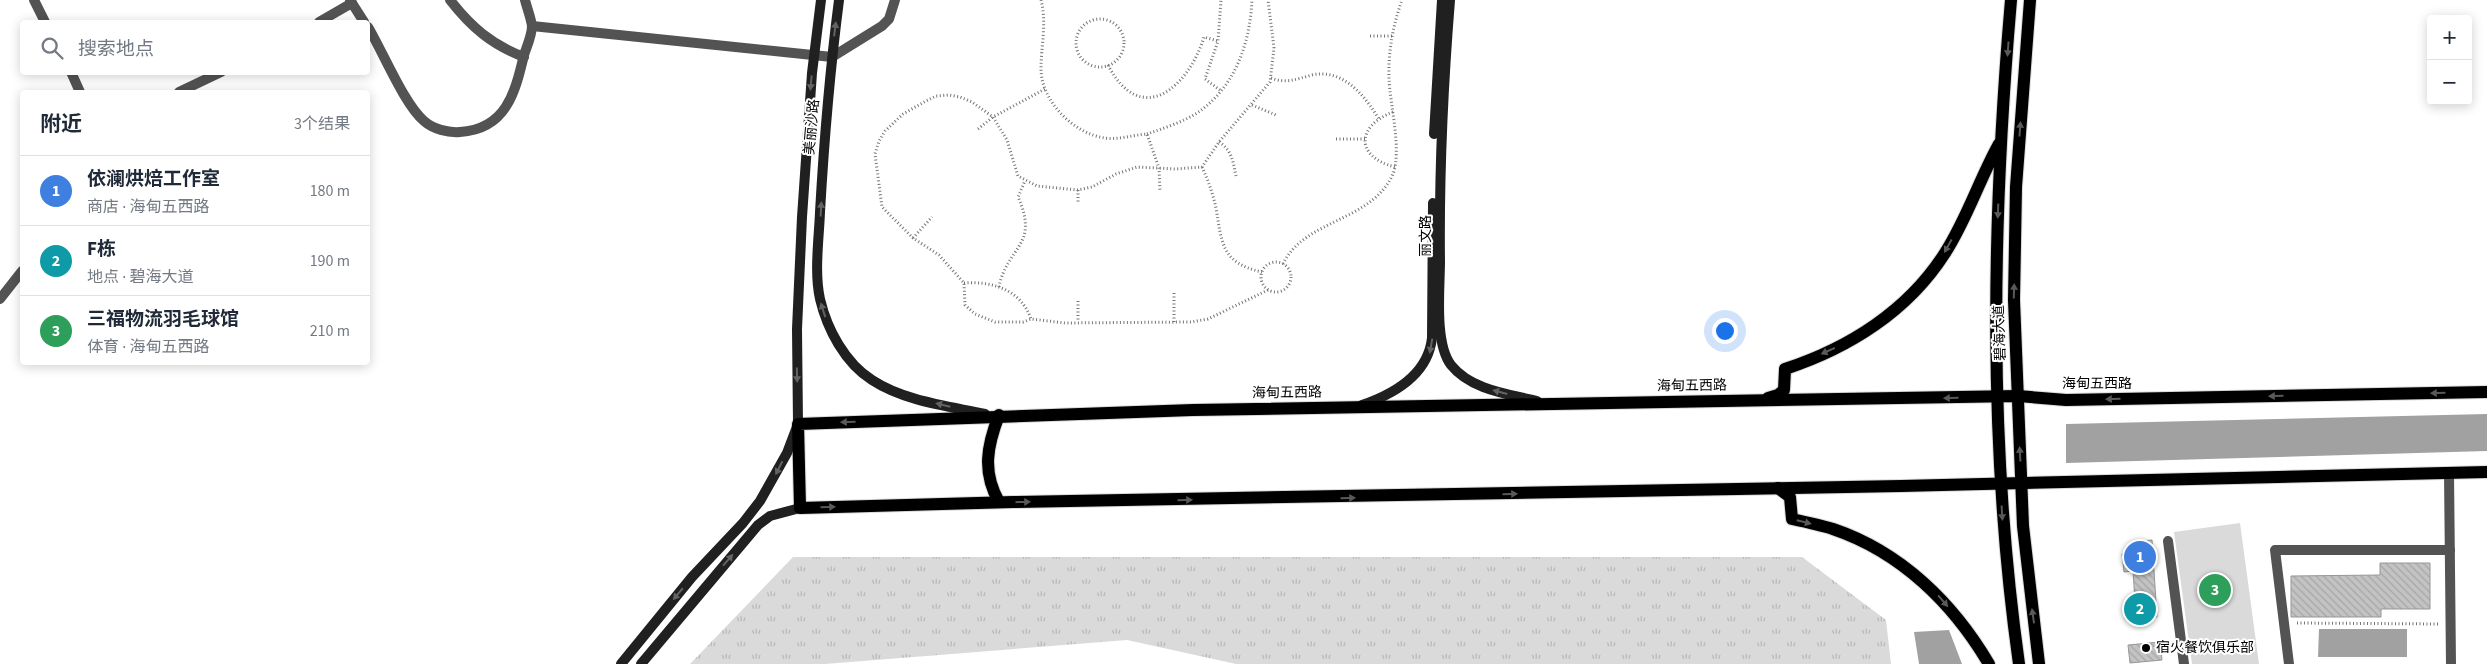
<!DOCTYPE html>
<html lang="zh">
<head>
<meta charset="utf-8">
<style>
  :root { --surface:#fff; --page:#f2f2f3; --text:#1f2937; --muted:#747a83; --line:#e0e1e3; --accent:#db2777 }
  body { margin:0; font-family:"Source Sans 3","Noto Sans SC",sans-serif; background:var(--page); color:var(--text) }
  .controls { position:absolute; right:15px; top:15px; display:grid; overflow:hidden; border-radius:5px; box-shadow:0 2px 12px #0003 }
  .controls button { width:45px; height:45px; display:grid; place-items:center; padding:0; border:0; border-bottom:1px solid var(--line); background:var(--surface); color:var(--text); font:25px sans-serif }
  .you { position:absolute; left:1724px; top:330px; width:18px; height:18px; margin:-12px; border:4px solid #fff; border-radius:50%; background:#1a73e8; box-shadow:0 0 0 8px #1a73e833 }
  .badge { display:grid; place-items:center; width:32px; height:32px; border-radius:50%; background:var(--accent); color:#fff; font-size:16px; font-weight:700 }
  .pin { position:absolute; translate:-50% -50%; border:2px solid #fff; box-shadow:0 1px 5px #0006 }
  .list { margin:0; padding:0; list-style:none }
  h2 { display:flex; justify-content:space-between; align-items:center; height:65px; margin:0; padding:0 20px; font-size:21px }
  h2 small { font-size:16px; font-weight:400; color:var(--muted) }
  .list li { display:grid; grid-template-columns:32px 1fr auto; gap:15px; align-items:center; box-sizing:border-box; height:70px; padding:0 20px; border-top:1px solid var(--line) }
  .list b { display:block; font-size:19px; white-space:nowrap }
  .list p { margin:0; font-size:16px; white-space:nowrap; color:var(--muted) }
  .list em { font-size:16px; font-style:normal; color:var(--muted) }
  .icon { flex:none; width:28px; height:28px; fill:none; stroke:currentColor; stroke-width:2; stroke-linecap:round; stroke-linejoin:round }
  .map { position:relative; flex:none; width:2487px; height:664px; overflow:hidden }
  .search { position:absolute; background:var(--surface); box-shadow:0 2px 12px #0003; left:20px; top:20px; width:350px; height:55px; display:flex; align-items:center; gap:12px; box-sizing:border-box; padding:0 18px; border-radius:5px; color:var(--muted); font-size:19px }
  .panel { position:absolute; background:var(--surface); box-shadow:0 2px 12px #0003; left:20px; top:90px; width:350px; height:275px; border-radius:5px }
  .map>svg:first-child { display:block }
</style>
</head>
<body>
<div class="map">
<svg width="2487" height="664" viewBox="0 0 2487 664">
  <defs>
    <pattern id="grass-tufts" width="24" height="20" patternUnits="userSpaceOnUse" patternTransform="scale(1.25)"><rect width="24" height="20" fill="#dadada"/><path d="M3 7l-1-3M5 7V3M7 7l1-3M15 17l-1-3M17 17v-4M19 17l1-3" fill="none" stroke="#b9b9b9"/></pattern>
    <pattern id="building-back-hatch" width="6" height="6" patternUnits="userSpaceOnUse" patternTransform="scale(1.25)"><rect width="6" height="6" fill="#c3c3c3"/><path d="M-1 5l2 2M0 0l6 6M5-1l2 2" fill="none" stroke="#a6a6a6"/></pattern>
  </defs>
  <rect width="100%" height="100%" fill="#fff"/>
  <path fill="url(#grass-tufts)" d="M793,557H1802L1886,620L1891,664H1236L1127,640L825,664H690Z"/>
  <path fill="#dadada" d="M2240,523L2259,664H2192L2174,532Z"/>
  <g fill="#a1a1a1">
    <path d="M2487,414V451L2066,463V424Z"/>
    <path d="M2319,629H2407V657H2318Z"/>
    <path d="M1949,630L1962,664H1919L1914,632Z"/>
  </g>
  <g fill="url(#building-back-hatch)" stroke="#979797">
    <path d="M2152,540L2157,617L2125,619L2124,602L2135,601L2133,571L2124,572L2122,554L2133,553L2132,542Z"/>
    <path d="M2380,563H2430V609H2381V617H2291V576L2380,575Z"/>
    <path d="M2160,642L2162,660L2130,663L2128,645Z"/>
  </g>
  <g fill="none" stroke-linecap="round" stroke-linejoin="round">
    <g stroke="#dbdbdb" stroke-width="14">
      <g id="primary">
        <path d="M2011,0C1992,221 1988,444 2019,664"/>
        <path d="M2030,0L2016,187L2014,300L2023,526L2039,664"/>
        <path d="M2487,392L2066,400L2018,396L1193,410L798,424L800,508L1013,502L1901,486L2487,472"/>
        <path d="M1768,398L1778,395L1784,390L1785,369C1849,348 1908,311 1945,253C1967,219 1979,180 1999,144"/>
        <path d="M1778,488L1790,497L1792,519C1806,522 1820,525 1833,529C1901,552 1953,603 1989,664"/>
        <path d="M999,502C982,472 987,446 999,415"/>
      </g>
    </g>
    <g stroke="#757575" stroke-width="3" stroke-dasharray="1 2.5" stroke-linecap="butt">
      <path d="M1041,0C1047,22 1041,47 1041,69C1041,101 1074,134 1105,138C1119,140 1132,135 1147,134L1159,168L1160,192"/>
      <circle cx="1100" cy="43" r="24"/>
      <path d="M1370,36H1392"/>
      <path d="M1108,65C1141,129 1189,87 1204,37L1218,41"/>
      <path d="M1271,78C1286,84 1297,79 1312,75C1343,68 1365,96 1379,119"/>
      <path d="M1220,90L1205,79L1218,41L1221,0"/>
      <path d="M1252,105L1276,115"/>
      <path d="M1393,112C1356,126 1355,157 1395,167"/>
      <path d="M978,129L993,117L1045,89"/>
      <path d="M1147,134C1164,128 1184,122 1200,111C1236,85 1250,42 1252,0"/>
      <path d="M1336,139H1365"/>
      <path d="M1219,142C1232,150 1233,162 1236,176"/>
      <path d="M1202,167C1208,180 1213,194 1216,208C1222,243 1221,263 1262,272"/>
      <path d="M1078,190V204"/>
      <path d="M913,238L932,217"/>
      <circle cx="1276" cy="277" r="15"/>
      <path d="M1283,264C1304,219 1372,222 1393,174C1402,152 1390,103 1389,79C1388,52 1393,25 1402,0"/>
      <path d="M964,283C993,281 1021,290 1031,319"/>
      <path d="M999,287C1007,246 1040,246 1018,197L1025,181"/>
      <path d="M1268,290L1208,319L1191,322L1065,323L1031,319L1023,322H995L975,314L965,305L964,283L939,255L913,238L882,207L875,154L879,141L885,131L903,114L926,101L936,96L949,95L960,97L972,102L993,117L1007,140L1018,176L1037,186L1078,190L1092,187L1116,174L1137,167L1176,169L1202,167L1219,142L1270,82L1274,48L1268,0"/>
      <path d="M1078,301V322"/>
      <path d="M1174,322V292"/>
      <path d="M2297,623L2439,624"/>
    </g>
    <g stroke="#535353" stroke-width="10">
      <path d="M34,0L45,22"/>
      <path d="M350,0L364,22"/>
      <path d="M450,0C471,27 492,45 524,57"/>
      <path d="M319,22L352,3"/>
      <path d="M532,26L832,57L882,26L889,19L895,0"/>
      <path d="M368,27C383,52 404,104 424,121C433,129 448,133 460,132C506,129 515,93 524,55C527,46 532,35 532,26C531,18 527,8 525,0"/>
      <path d="M71,72L80,92"/>
      <path d="M179,92L221,72"/>
      <path d="M0,299L22,271"/>
      <path d="M2449,473L2451,664"/>
      <path d="M2168,541L2184,664"/>
      <path d="M2289,664L2275,550H2450"/>
    </g>
    <g stroke="#202020" stroke-width="10">
      <path d="M839,0C830,70 824,141 820,212C819,239 814,272 820,299C827,329 845,363 872,380C904,401 948,406 985,414"/>
      <path d="M1450,0C1443,87 1439,174 1440,261C1440,288 1434,343 1451,365C1471,390 1508,394 1537,401"/>
      <path d="M1434,134L1442,0"/>
      <path d="M1362,405C1394,394 1428,374 1432,338L1433,203"/>
      <path d="M621,664L692,577L743,523L760,501L787,453L798,424L797,329L802,217L812,73L821,0"/>
      <path d="M641,664L758,525L770,516L800,508"/>
    </g>
    <use href="#primary" stroke="#000" stroke-width="12"/>
  </g>
  <defs><path id="oneway-solid" d="M-6-.8H1V-3.2L6.5 0L1 3.2V.8H-6Z" transform="scale(1.25)"/></defs>
  <g fill="#636363">
    <use href="#oneway-solid" transform="translate(835 29) rotate(-83)"/>
    <use href="#oneway-solid" transform="translate(811 83) rotate(95)"/>
    <use href="#oneway-solid" transform="translate(821 209) rotate(-87)"/>
    <use href="#oneway-solid" transform="translate(823 310) rotate(-108)"/>
    <use href="#oneway-solid" transform="translate(1431 346) rotate(100)"/>
    <use href="#oneway-solid" transform="translate(797 375) rotate(89)"/>
    <use href="#oneway-solid" transform="translate(1500 392) rotate(-165)"/>
    <use href="#oneway-solid" transform="translate(943 405) rotate(-166)"/>
    <use href="#oneway-solid" transform="translate(779 468) rotate(117)"/>
    <use href="#oneway-solid" transform="translate(728 560) rotate(-49)"/>
    <use href="#oneway-solid" transform="translate(678 594) rotate(130)"/>
  </g>
  <g fill="#595959">
    <use href="#oneway-solid" transform="translate(2008 49) rotate(94)"/>
    <use href="#oneway-solid" transform="translate(2020 129) rotate(-86)"/>
    <use href="#oneway-solid" transform="translate(1998 211) rotate(92)"/>
    <use href="#oneway-solid" transform="translate(1948 246) rotate(119)"/>
    <use href="#oneway-solid" transform="translate(2014 291) rotate(-88)"/>
    <use href="#oneway-solid" transform="translate(1828 351) rotate(156)"/>
    <use href="#oneway-solid" transform="translate(2438 393) rotate(179)"/>
    <use href="#oneway-solid" transform="translate(2276 396) rotate(179)"/>
    <use href="#oneway-solid" transform="translate(1951 398) rotate(179)"/>
    <use href="#oneway-solid" transform="translate(2113 399) rotate(179)"/>
    <use href="#oneway-solid" transform="translate(848 422) rotate(178)"/>
    <use href="#oneway-solid" transform="translate(2020 454) rotate(-93)"/>
    <use href="#oneway-solid" transform="translate(1510 494) rotate(-1)"/>
    <use href="#oneway-solid" transform="translate(1348 498) rotate(-1)"/>
    <use href="#oneway-solid" transform="translate(1185 500) rotate(-1)"/>
    <use href="#oneway-solid" transform="translate(1023 502) rotate(-1)"/>
    <use href="#oneway-solid" transform="translate(828 507) rotate(-2)"/>
    <use href="#oneway-solid" transform="translate(2002 513) rotate(87)"/>
    <use href="#oneway-solid" transform="translate(1804 522) rotate(14)"/>
    <use href="#oneway-solid" transform="translate(1943 601) rotate(49)"/>
    <use href="#oneway-solid" transform="translate(2033 616) rotate(-98)"/>
  </g>
  <circle fill="#000" stroke="#fff" stroke-width="2" cx="2146" cy="648" r="5"/>
  <g text-anchor="middle" dominant-baseline="central" stroke-width="4" stroke-linejoin="round" paint-order="stroke">
    <g font-size="14" fill="#000" stroke="#fff">
      <text transform="translate(812 127) rotate(-85)">美丽沙路</text>
      <text transform="translate(1426 236) rotate(-90)">丽文路</text>
      <text transform="translate(2000 333) rotate(-92)">碧海大道</text>
      <text x="2097" y="384">海甸五西路</text>
      <text transform="translate(1692 386) rotate(-1)">海甸五西路</text>
      <text transform="translate(1287 393) rotate(-1)">海甸五西路</text>
    </g>
    <g font-size="14" fill="#000" stroke="#fff" text-anchor="start">
      <text x="2156" y="648">宿火餐饮俱乐部</text>
    </g>
  </g>
</svg>
<div class="controls">
<button>+</button>
<button>−</button>
</div>
<div class="you"></div>
<div class="pin badge" style="left:2140px;top:557px;background:#3f7fe0">1</div>
<div class="pin badge" style="left:2140px;top:609px;background:#0f9aa8">2</div>
<div class="pin badge" style="left:2215px;top:590px;background:#2e9e5b">3</div>
<div class="search"><svg class="icon" aria-label="search" viewBox="0 0 24 24"><circle cx="10" cy="10" r="6"/><path d="M15 15l6 6"/></svg>搜索地点</div>
<section class="panel">
<h2>附近<small>3个结果</small></h2>
<ul class="list">
<li><span class="badge" style="background:#3f7fe0">1</span><div><b>依澜烘焙工作室</b><p>商店 · 海甸五西路</p></div><em>180 m</em></li>
<li><span class="badge" style="background:#0f9aa8">2</span><div><b>F栋</b><p>地点 · 碧海大道</p></div><em>190 m</em></li>
<li><span class="badge" style="background:#2e9e5b">3</span><div><b>三福物流羽毛球馆</b><p>体育 · 海甸五西路</p></div><em>210 m</em></li>
</ul>
</section>
</div>
</body>
</html>
